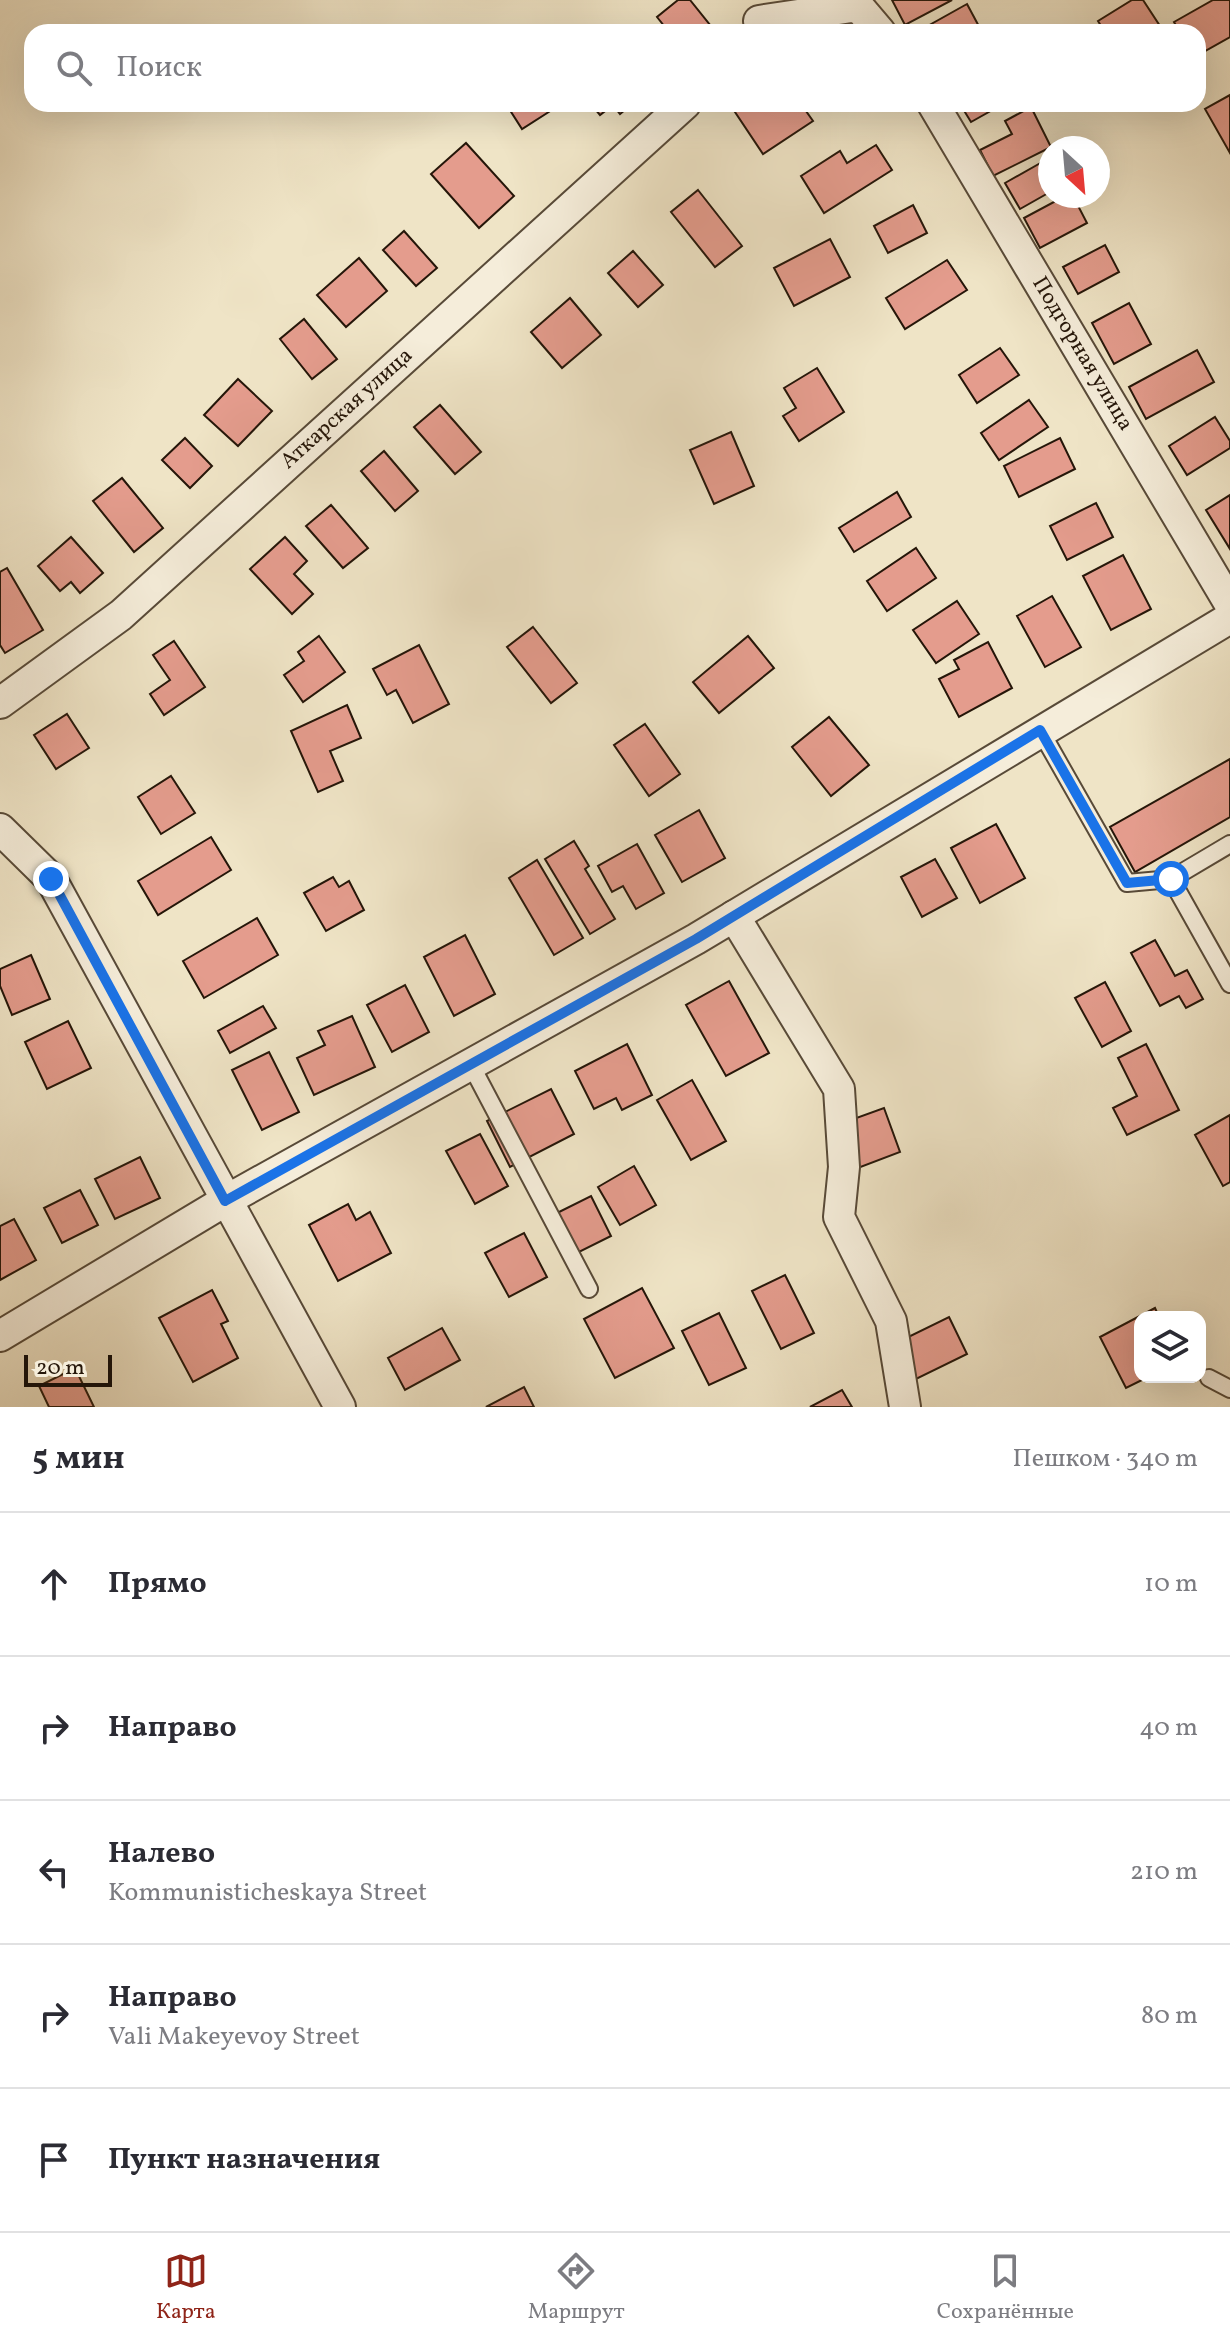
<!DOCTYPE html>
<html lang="ru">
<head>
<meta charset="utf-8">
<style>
  :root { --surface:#fff; --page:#f7f7f7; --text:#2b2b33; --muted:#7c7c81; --line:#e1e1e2; --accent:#8f2418 }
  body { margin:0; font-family:Vollkorn,serif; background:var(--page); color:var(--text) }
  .controls { position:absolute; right:24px; bottom:24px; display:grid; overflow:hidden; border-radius:16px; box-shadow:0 8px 32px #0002 }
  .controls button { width:72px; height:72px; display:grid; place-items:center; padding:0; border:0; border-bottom:2px solid var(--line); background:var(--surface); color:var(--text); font:40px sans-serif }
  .compass { position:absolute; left:1038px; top:136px; width:72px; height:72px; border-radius:50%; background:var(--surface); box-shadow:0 8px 32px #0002; rotate:154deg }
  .scale { position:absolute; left:24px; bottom:20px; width:88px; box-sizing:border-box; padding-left:8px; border:4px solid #251609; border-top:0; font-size:22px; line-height:28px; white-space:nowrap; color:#251609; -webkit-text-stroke:6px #f5edda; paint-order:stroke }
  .stop { position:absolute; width:24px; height:24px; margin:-18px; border:6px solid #1a73e8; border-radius:50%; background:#fff }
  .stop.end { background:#1a73e8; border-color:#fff; box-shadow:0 2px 8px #0008 }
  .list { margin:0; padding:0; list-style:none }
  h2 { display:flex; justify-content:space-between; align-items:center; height:104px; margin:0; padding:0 32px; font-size:34px }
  h2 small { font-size:26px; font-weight:400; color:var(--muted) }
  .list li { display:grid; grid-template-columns:52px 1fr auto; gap:24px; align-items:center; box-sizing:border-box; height:144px; padding:0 32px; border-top:2px solid var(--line) }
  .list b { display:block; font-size:30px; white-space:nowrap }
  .list p { margin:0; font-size:26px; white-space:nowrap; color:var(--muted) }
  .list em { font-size:26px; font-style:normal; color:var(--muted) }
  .icon { flex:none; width:44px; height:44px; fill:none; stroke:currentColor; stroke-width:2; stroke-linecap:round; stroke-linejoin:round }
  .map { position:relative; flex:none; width:1230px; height:1407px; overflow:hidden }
  .search { position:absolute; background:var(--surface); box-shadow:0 8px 32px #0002; left:24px; right:24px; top:24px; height:88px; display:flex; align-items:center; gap:20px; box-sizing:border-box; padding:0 28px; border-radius:24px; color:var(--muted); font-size:30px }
  .sheet { height:824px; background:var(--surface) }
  nav { display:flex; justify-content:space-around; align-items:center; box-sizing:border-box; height:112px; border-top:2px solid var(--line); background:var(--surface); font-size:22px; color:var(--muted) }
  nav a { display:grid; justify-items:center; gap:4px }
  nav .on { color:var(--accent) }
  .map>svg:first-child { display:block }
</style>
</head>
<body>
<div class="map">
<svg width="1230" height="1407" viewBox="0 0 1230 1407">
  <rect width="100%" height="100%" fill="#efe4c6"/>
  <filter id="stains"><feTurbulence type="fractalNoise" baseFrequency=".0025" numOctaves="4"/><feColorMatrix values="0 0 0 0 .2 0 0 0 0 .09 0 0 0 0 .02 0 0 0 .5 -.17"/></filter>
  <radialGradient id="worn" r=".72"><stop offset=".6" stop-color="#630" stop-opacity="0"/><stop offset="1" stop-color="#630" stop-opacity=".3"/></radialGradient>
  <g fill="#e49c8d" stroke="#251609" stroke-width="2">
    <path d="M678,0H690L710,25L702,32H669L657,17Z"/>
    <path d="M892,0H952L905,25Z"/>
    <path d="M1132,0H1143L1160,26L1151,32H1105L1098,21Z"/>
    <path d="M1213,0H1230V37L1198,55V32H1180L1174,22Z"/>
    <path d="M967,4L982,32H917Z"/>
    <path d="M1230,95V153L1205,109Z"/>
    <path d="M506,104H553L555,108L522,129Z"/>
    <path d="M591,104H632L620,114L613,105L600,115Z"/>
    <path d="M748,104H801L813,121L763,154L735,112Z"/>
    <path d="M960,104H1003L971,122Z"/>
    <path d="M1031,107L1051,147L993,176L980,150L1012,134L1005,121Z"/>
    <path d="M466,143L514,196L479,228L431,174Z"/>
    <path d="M876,145L892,170L824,213L801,176L840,151L847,163Z"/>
    <path d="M1044,161L1050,171V192L1020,209L1005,183Z"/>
    <path d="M698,190L742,246L715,267L671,212Z"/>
    <path d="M1065,196H1073L1087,223L1040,248L1024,218Z"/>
    <path d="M913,205L927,233L888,253L874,226Z"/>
    <path d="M404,231L437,268L416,286L383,250Z"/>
    <path d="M830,239L850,277L794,306L774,268Z"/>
    <path d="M1105,245L1119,272L1078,294L1063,267Z"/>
    <path d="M633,251L663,285L638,307L608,273Z"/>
    <path d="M359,258L387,291L346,327L317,295Z"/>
    <path d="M947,260L967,290L905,329L886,298Z"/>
    <path d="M570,298L601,335L562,368L531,332Z"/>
    <path d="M1129,303L1151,344L1114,364L1092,323Z"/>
    <path d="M304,319L337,359L312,379L280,339Z"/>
    <path d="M1000,348L1019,375L977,403L959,375Z"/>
    <path d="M1197,350L1214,382L1146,419L1129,387Z"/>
    <path d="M817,368L844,412L799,441L783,416L796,408L784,388Z"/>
    <path d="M238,379L272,411L238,446L204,415Z"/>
    <path d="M1029,400L1048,427L999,460L981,433Z"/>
    <path d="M440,405L481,452L455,474L414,427Z"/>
    <path d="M1215,417L1230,441V448L1187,475L1169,446Z"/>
    <path d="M731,432L754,486L714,504L690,450Z"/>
    <path d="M185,438L212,466L190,488L162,460Z"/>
    <path d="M1060,438L1075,469L1019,497L1004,466Z"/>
    <path d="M384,451L418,491L395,511L361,471Z"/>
    <path d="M122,478L163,528L134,552L93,501Z"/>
    <path d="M897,492L911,517L854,552L839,528Z"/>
    <path d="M1230,495V549L1206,510Z"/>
    <path d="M1096,503L1113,537L1067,560L1050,526Z"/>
    <path d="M331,505L368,548L343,568L306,526Z"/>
    <path d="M71,537L103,573L80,593L71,582L60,591L38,566Z"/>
    <path d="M285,537L307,561L294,574L313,594L292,614L250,569Z"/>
    <path d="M916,548L936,578L887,611L867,581Z"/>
    <path d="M1123,555L1151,609L1111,630L1083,576Z"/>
    <path d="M7,568L43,630L5,653L0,645V572Z"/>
    <path d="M1052,596L1081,647L1045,667L1017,616Z"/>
    <path d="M957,601L979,634L936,663L913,630Z"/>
    <path d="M533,627L577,683L551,703L507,647Z"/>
    <path d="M319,636L345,672L303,702L284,675L304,661L298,652Z"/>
    <path d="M748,636L774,668L719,713L693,682Z"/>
    <path d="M174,641L205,687L164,715L150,694L170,680L153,655Z"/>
    <path d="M988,642L1012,688L959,717L939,679L959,669L954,660Z"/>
    <path d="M419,645L449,704L413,723L396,690L387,695L373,669Z"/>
    <path d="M347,705L361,738L330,751L343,781L318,792L291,731Z"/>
    <path d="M67,714L89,748L56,769L34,735Z"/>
    <path d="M829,717L869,765L831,796L792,747Z"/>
    <path d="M645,724L680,774L649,796L614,745Z"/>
    <path d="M1230,759V817L1135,872L1110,827Z"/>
    <path d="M171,776L195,813L161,834L138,797Z"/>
    <path d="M699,810L725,858L682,882L655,835Z"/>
    <path d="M996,824L1025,878L980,903L951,848Z"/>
    <path d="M211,837L231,870L158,915L138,881Z"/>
    <path d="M574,841L589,866L585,869L615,919L590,934L545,859Z"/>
    <path d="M637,844L664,893L636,909L623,886L612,892L598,866Z"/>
    <path d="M935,859L957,898L922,917L901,877Z"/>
    <path d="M537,860L583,938L554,955L509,878Z"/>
    <path d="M333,877L339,887L349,881L364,910L326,931L304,893Z"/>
    <path d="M257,918L278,955L204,998L183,961Z"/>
    <path d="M465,935L495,994L454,1016L424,957Z"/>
    <path d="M1155,940L1175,976L1187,970L1203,999L1186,1008L1179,996L1160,1006L1131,953Z"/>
    <path d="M31,955L50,999L12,1015L0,986V969Z"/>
    <path d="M729,981L769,1053L726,1076L686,1005Z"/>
    <path d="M1105,982L1131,1031L1102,1047L1075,998Z"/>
    <path d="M405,985L429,1032L392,1052L367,1005Z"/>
    <path d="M263,1006L276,1028L230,1053L218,1031Z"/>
    <path d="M352,1016L375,1067L314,1095L297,1058L325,1045L318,1031Z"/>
    <path d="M68,1021L91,1068L47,1089L25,1042Z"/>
    <path d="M627,1044L652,1095L622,1110L616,1098L594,1109L575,1071Z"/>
    <path d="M1146,1044L1179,1110L1127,1135L1113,1108L1137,1096L1118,1058Z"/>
    <path d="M269,1052L299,1112L262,1130L232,1070Z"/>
    <path d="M692,1080L726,1141L691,1160L657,1100Z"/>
    <path d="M551,1089L574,1134L510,1167L487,1121Z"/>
    <path d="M884,1108L900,1152L850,1171L834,1126Z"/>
    <path d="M1230,1115V1182L1223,1186L1195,1135Z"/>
    <path d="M480,1134L508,1186L475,1204L446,1151Z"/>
    <path d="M140,1157L160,1198L115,1219L95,1179Z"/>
    <path d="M634,1166L656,1205L620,1225L598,1187Z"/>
    <path d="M80,1190L98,1225L62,1243L44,1208Z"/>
    <path d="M591,1196L611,1236L577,1253L557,1213Z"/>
    <path d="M348,1204L356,1220L370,1212L391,1253L338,1281L309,1225Z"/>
    <path d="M14,1219L36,1260L0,1280V1226Z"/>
    <path d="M524,1233L547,1277L509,1297L485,1253Z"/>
    <path d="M785,1275L814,1333L781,1349L752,1291Z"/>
    <path d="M642,1288L674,1348L615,1378L584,1319Z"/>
    <path d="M212,1290L228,1321L221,1324L238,1358L193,1382L159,1318Z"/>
    <path d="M1155,1308L1159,1317H1140V1377H1148L1126,1388L1100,1337Z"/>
    <path d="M719,1313L746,1368L709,1385L682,1331Z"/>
    <path d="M949,1317L967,1354L914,1380L896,1343Z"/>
    <path d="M442,1328L460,1360L405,1390L388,1358Z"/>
    <path d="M75,1368L94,1407H49L39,1386Z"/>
    <path d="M524,1387L534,1407H486Z"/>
    <path d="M842,1390L852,1407H810Z"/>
  </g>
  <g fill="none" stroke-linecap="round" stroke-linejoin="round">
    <g stroke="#584a38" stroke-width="20">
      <g id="lane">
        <path d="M1040,730L1127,883L1171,879L1230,844"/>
        <path d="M1171,879L1230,984"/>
        <path d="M471,1065L589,1289"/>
        <path d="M1209,1378L1230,1389"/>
      </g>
    </g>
    <g stroke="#584a38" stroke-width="34">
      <g id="street">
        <path d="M759,21L858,6L880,32"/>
        <path d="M933,104L1230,604"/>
        <path d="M0,703L121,615L685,104"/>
        <path d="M0,829L51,879L340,1407"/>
        <path d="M734,916L839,1089L844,1167L839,1217L891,1321L905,1407"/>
        <path d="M0,1336L225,1201L696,939L1230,618"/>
      </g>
    </g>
    <use href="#lane" stroke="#f5edda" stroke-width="16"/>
    <use href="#street" stroke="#f5edda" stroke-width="30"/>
  </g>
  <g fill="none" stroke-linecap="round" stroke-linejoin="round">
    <path stroke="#1a73e8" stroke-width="10" d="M51,879L225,1201L696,939L1040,730L1127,883L1171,879"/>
  </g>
  <g text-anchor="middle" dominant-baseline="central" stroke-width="7" stroke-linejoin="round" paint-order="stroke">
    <g font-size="22" fill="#251609" stroke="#f5edda">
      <text transform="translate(1082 354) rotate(59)">Подгорная улица</text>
      <text transform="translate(347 409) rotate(-42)">Аткарская улица</text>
    </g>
  </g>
  <rect width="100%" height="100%" filter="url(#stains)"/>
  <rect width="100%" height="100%" fill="url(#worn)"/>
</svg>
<div class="controls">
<button><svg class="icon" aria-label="layers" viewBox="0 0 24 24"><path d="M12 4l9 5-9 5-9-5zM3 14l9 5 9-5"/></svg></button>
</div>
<svg class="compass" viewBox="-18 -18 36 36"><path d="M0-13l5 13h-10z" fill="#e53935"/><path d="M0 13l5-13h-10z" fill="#7c7c81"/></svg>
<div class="scale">20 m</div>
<div class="stop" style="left:1171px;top:879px"></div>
<div class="stop end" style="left:51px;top:879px"></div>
<div class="search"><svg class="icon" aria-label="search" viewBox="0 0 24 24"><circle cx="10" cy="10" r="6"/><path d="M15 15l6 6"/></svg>Поиск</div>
</div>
<section class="sheet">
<h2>5 мин<small>Пешком · 340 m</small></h2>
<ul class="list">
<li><svg class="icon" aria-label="ahead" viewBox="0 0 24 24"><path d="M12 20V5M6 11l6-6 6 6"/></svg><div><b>Прямо</b></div><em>10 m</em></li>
<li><svg class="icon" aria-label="right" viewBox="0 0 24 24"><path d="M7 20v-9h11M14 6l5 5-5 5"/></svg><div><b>Направо</b></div><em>40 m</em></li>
<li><svg class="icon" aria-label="left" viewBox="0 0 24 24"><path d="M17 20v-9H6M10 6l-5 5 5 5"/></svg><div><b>Налево</b><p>Kommunisticheskaya Street</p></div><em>210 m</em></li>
<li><svg class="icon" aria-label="right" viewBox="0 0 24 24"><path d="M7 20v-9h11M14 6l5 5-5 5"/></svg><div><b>Направо</b><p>Vali Makeyevoy Street</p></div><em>80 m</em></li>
<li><svg class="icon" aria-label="arrive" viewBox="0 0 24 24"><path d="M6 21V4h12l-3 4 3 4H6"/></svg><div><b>Пункт назначения</b></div></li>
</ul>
</section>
<nav>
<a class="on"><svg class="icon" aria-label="map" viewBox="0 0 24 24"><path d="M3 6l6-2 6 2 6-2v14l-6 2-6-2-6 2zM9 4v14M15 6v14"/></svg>Карта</a>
<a><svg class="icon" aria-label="directions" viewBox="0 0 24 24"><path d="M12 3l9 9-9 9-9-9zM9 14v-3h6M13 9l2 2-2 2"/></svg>Маршрут</a>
<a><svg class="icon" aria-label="saved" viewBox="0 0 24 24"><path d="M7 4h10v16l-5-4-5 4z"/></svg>Сохранённые</a>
</nav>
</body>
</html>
